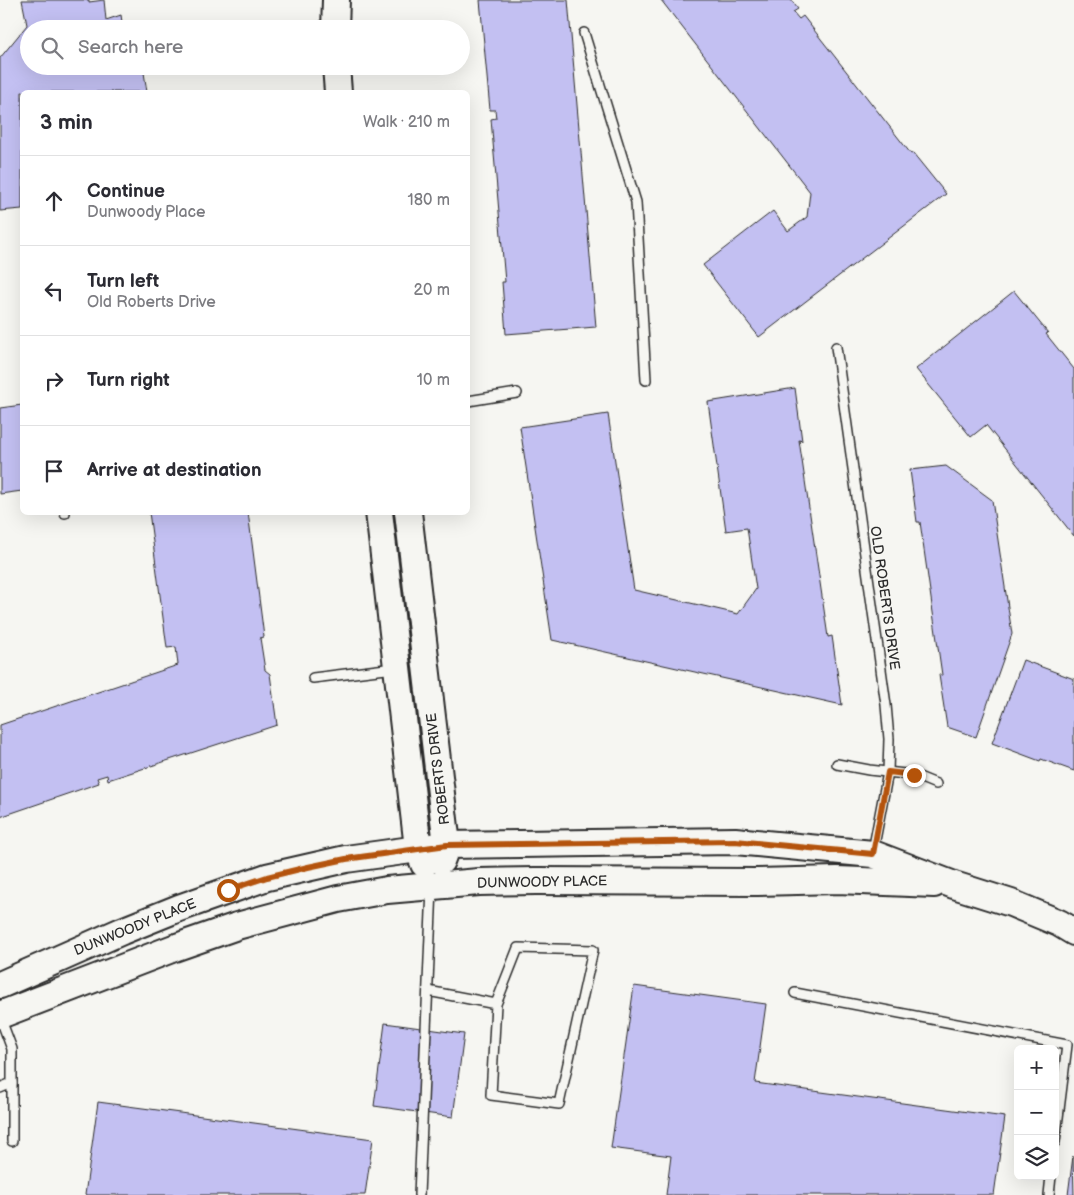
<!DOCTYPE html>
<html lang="en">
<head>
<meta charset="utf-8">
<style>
  :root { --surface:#fff; --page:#f2f2f3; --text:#2b2b33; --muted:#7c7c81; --line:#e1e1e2 }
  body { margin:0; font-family:"Balsamiq Sans",sans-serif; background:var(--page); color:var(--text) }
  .controls { position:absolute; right:15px; bottom:15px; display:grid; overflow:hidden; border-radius:8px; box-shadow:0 5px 20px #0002 }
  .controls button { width:45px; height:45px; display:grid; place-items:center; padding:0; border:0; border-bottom:1px solid var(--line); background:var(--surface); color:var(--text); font:25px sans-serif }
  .stop { position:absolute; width:15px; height:15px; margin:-11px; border:4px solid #b45309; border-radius:50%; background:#fff }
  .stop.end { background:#b45309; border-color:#fff; box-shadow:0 1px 5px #0008 }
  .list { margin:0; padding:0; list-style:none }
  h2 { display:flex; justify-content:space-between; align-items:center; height:65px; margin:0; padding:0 20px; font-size:21px }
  h2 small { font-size:16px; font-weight:400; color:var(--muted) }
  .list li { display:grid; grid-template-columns:32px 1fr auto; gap:15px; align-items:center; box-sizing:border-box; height:90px; padding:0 20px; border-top:1px solid var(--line) }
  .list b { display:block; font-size:19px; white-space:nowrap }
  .list p { margin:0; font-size:16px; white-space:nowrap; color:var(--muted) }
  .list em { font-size:16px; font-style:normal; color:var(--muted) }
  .icon { flex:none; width:28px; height:28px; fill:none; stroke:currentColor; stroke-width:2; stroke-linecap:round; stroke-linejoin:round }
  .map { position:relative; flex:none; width:1074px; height:1195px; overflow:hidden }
  .search { position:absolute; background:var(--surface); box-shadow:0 5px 20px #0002; left:20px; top:20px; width:450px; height:55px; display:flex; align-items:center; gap:12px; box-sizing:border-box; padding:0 18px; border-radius:28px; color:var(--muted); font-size:19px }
  .panel { position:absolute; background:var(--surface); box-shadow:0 5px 20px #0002; left:20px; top:90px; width:450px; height:425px; border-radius:8px }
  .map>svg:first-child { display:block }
</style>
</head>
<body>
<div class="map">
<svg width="1074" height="1195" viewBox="0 0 1074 1195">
  <rect width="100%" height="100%" fill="#f6f6f2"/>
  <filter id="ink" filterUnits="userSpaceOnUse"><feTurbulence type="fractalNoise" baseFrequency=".02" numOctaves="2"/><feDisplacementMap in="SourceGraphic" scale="10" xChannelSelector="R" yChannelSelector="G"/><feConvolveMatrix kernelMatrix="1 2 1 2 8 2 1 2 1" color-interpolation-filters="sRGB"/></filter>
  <g filter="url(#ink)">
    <g fill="#c3c0f2" stroke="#2b2b2b">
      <path d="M22,0H89V2L104,0L106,20L121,15L123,29H29V66H143L147,92H22V209L0,211V58L27,25Z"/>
      <path d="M480,0H568L596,327L506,334L502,282H505L491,119L496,118L495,110H490Z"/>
      <path d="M661,0H791L798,9L793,12L799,19L803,16L911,154L913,153L946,194L759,337L703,265L773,211L788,231L807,217L810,192Z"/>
      <path d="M1014,291L1048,333L1046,334L1074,369V536L986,425L971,437L916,369Z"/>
      <path d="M795,388L802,441L799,440L828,637L832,636L842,705L552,640L520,427L608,414L634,590L738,614L756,589L747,528L726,531L708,402Z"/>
      <path d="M22,405V491L0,494V408Z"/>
      <path d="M946,466L992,500L1012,634L976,737L947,727L939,675H942L920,522H917L910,470Z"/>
      <path d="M149,512H248L264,637L260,638L265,670L270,674L277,725L108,780L107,775L97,778L99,783L0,817V725L178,665L176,647L167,648Z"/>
      <path d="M1023,660L1074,679V771L1041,759L1040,761L992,743Z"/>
      <path d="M634,986L766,1004L755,1083L1005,1117L994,1195H666L671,1156L611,1148Z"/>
      <path d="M385,1023L464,1034L453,1117L374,1106Z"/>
      <path d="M98,1102L373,1139L365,1195H85Z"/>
      <path d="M1073,1156L1074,1195H1068Z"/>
    </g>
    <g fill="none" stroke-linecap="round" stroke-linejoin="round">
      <g stroke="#2b2b2b" stroke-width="12">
        <g id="lane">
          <path d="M584,33L636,202L646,380"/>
          <path d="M836,347L886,705L889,739L888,772L873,851"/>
          <path d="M468,401L517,393"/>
          <path d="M65,512V513"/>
          <path d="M313,678L394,668"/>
          <path d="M837,764L869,770L914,775L936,784"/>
          <path d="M428,991L496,1004L491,1095L559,1104L593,950L518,948L496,1004"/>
          <path d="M795,993L1067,1045L1055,1142"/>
          <path d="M0,1017L12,1049V1141"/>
          <path d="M0,1088L12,1083"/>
          <path d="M419,1195L432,888"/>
          <path d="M1049,1195L1051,1176"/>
        </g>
      </g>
      <g stroke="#2b2b2b" stroke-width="30">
        <g id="secondary">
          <path d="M335,29L336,0"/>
          <path d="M336,66L338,92"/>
          <path d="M379,512L418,848L424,864"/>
          <path d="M408,512L447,845L441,861"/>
          <path d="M0,985L122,931L179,908L267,877L346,859L447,845L735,841L873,854L954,885L1011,903L1059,923L1074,932"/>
          <path d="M0,1015L174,948L237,926L338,899L387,890L479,882L536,881L757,882L837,880L934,884"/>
        </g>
      </g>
      <use href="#lane" stroke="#f6f6f2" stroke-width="9"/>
      <use href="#secondary" stroke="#f6f6f2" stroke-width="26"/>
    </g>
  </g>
  <g fill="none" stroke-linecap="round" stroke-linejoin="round" filter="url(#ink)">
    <path stroke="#b45309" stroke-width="6" d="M228,890L267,877L308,867L346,859L447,845L735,841L873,854L888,772L914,775"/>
  </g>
  <g text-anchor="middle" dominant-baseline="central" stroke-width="4" stroke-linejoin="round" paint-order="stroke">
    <g font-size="14" fill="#2b2b2b" stroke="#f6f6f2">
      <text transform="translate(885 598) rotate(82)">OLD ROBERTS DRIVE</text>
      <text transform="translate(438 769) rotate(-97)">ROBERTS DRIVE</text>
      <text transform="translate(542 882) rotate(-1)">DUNWOODY PLACE</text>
      <text transform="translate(135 927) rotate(-22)">DUNWOODY PLACE</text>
    </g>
  </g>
</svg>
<div class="controls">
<button>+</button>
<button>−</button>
<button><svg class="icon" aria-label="layers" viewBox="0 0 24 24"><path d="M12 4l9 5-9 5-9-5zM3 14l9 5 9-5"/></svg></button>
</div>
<div class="stop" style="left:228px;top:890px"></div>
<div class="stop end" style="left:914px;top:775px"></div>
<div class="search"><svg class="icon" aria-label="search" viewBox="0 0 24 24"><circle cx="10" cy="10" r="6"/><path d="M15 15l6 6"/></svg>Search here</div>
<section class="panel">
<h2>3 min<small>Walk · 210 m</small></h2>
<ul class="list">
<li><svg class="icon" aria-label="ahead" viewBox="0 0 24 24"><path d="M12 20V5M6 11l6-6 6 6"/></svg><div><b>Continue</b><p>Dunwoody Place</p></div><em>180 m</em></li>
<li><svg class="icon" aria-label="left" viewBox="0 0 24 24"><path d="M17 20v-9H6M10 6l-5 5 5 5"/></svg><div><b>Turn left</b><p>Old Roberts Drive</p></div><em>20 m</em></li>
<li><svg class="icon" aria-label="right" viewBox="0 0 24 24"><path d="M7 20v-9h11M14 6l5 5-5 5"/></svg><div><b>Turn right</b></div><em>10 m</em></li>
<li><svg class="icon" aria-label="arrive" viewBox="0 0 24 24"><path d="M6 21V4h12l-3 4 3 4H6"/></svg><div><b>Arrive at destination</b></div></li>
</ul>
</section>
</div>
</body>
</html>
